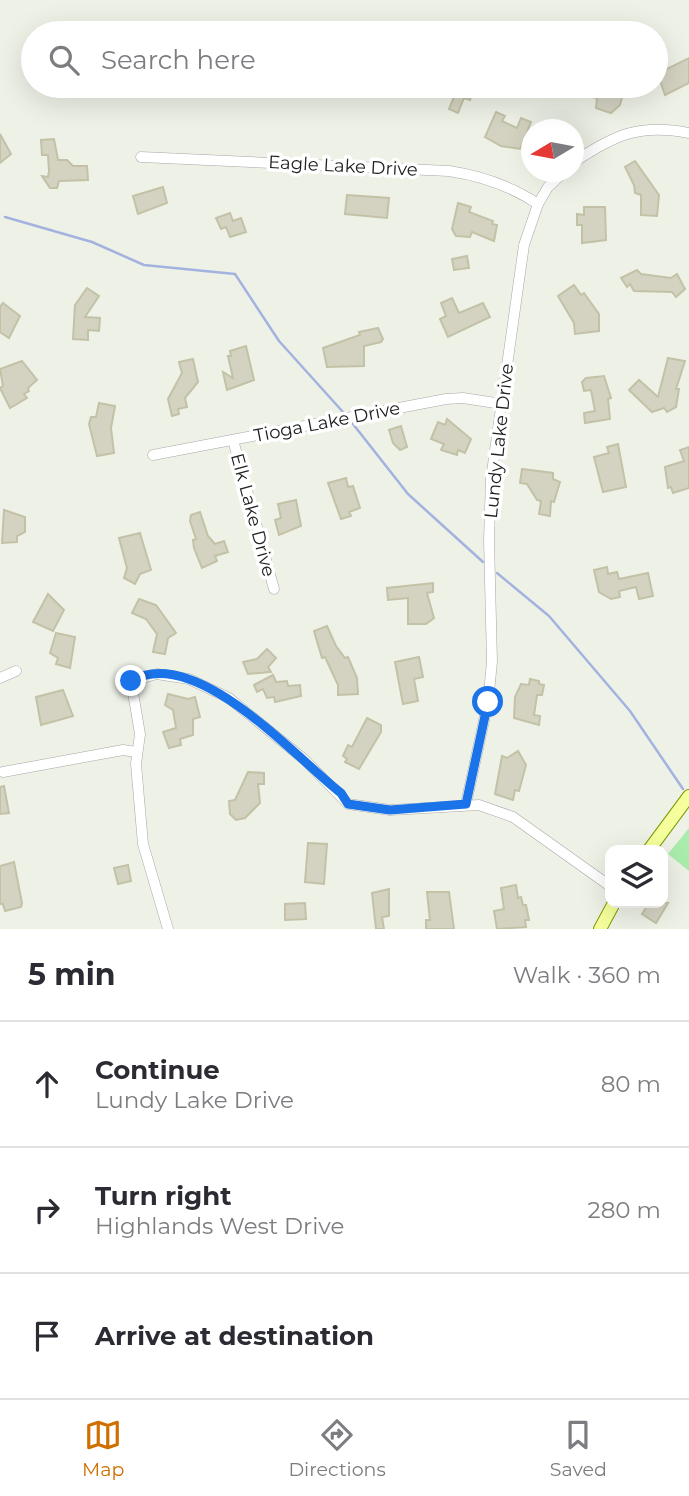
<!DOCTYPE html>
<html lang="en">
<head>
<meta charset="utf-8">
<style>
  :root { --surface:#fff; --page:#f2f2f3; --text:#2b2b33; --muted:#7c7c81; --line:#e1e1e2; --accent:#cf6f00 }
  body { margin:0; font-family:Montserrat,sans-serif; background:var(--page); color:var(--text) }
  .controls { position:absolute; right:21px; bottom:21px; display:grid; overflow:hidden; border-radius:14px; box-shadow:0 7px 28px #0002 }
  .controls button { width:63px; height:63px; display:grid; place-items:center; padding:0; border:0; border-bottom:2px solid var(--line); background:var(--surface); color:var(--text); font:35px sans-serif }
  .compass { position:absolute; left:521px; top:119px; width:63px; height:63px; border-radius:50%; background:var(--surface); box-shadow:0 7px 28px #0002; rotate:260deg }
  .stop { position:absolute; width:21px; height:21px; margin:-16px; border:5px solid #1a73e8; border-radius:50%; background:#fff }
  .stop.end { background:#1a73e8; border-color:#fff; box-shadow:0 2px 7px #0008 }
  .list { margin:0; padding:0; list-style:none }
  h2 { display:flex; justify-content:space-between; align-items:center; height:91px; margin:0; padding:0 28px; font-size:30px }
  h2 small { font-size:23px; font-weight:400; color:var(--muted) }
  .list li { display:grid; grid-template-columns:46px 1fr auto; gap:21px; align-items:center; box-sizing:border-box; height:126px; padding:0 28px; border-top:2px solid var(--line) }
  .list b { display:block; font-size:26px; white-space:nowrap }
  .list p { margin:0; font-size:23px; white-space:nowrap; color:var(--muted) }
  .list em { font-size:23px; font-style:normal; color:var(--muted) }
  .icon { flex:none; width:38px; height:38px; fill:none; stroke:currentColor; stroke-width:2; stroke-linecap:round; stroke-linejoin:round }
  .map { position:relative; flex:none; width:689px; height:929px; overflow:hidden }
  .search { position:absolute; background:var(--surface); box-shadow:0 7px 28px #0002; left:21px; right:21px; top:21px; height:77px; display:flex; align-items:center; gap:18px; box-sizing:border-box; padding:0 24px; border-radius:38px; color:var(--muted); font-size:26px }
  .sheet { height:469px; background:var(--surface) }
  nav { display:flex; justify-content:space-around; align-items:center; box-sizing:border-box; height:98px; border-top:2px solid var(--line); background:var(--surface); font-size:19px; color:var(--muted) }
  nav a { display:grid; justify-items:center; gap:4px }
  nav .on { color:var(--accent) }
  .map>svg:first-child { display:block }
</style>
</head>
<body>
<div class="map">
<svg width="689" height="929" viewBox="0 0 689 929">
  <rect width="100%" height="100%" fill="#eef1e6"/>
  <path fill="#a9edac" d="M689,828V871L668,854Z"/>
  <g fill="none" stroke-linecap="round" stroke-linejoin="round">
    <g stroke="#a4b2e0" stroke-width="2.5">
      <path d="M5,217L92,242L144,265L235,274L279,341L343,412"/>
      <path d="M353,424L408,494L483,562"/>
      <path d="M497,573L549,616L630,711L683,789"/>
    </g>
  </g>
  <g fill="#d4d3c2" stroke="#c3c2a7" stroke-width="2">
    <path d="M689,58V83L665,95L656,69L665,70Z"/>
    <path d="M435,86H475L470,100L464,98L458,113L449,109L455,94Z"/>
    <path d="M600,86L625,87L620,105L611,113L596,108L597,98L592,97L594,89L599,90Z"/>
    <path d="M496,112L505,116L502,121L517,128L521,118L531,122L520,149L501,146L485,137Z"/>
    <path d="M0,134L11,154L0,163Z"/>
    <path d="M54,139L58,160H67L73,166H87L88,180L59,181L57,188H50L42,176L48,177L49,171L48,155H42L41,140Z"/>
    <path d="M635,161L659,195L657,216L641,215V195L635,193L634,185L625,167Z"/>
    <path d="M163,187L167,203L138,214L133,196Z"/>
    <path d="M347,195L389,198L387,218L345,214Z"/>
    <path d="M458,203L471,207L469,212L493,221L492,224L497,225L494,241L472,232L470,237L456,236L452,229Z"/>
    <path d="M584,207H605L606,240L582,243V225H577V214L584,215Z"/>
    <path d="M230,213L233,221L241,218L246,232L230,237L226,227L221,229L216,218Z"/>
    <path d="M467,256L469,268L454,270L452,259Z"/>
    <path d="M637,270L641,274L671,278L677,274L685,289L676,297L672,292L634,291L630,284L627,287L621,278Z"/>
    <path d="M574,285L581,295L584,293L599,314V331L575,334L574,323L558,296Z"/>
    <path d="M87,288L99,296L85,317L100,318L99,331L88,330V340L73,339L75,305Z"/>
    <path d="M452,298L459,313L483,303L490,317L448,337L440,319L446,316L441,303Z"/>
    <path d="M3,303L20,316L9,338L0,332V307Z"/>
    <path d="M378,328L383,339L381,342L364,346V366L327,367L323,348L360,335L359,332Z"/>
    <path d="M246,346L254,380L227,390L223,372L233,378L228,356H231L230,351Z"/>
    <path d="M668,358L685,361L676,389H679L676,407L667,412L664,408L652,412L629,390L639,380L658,397Z"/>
    <path d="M193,359L198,382L185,398L187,407L178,409L179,414L172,416L168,399L182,373L179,362Z"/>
    <path d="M22,361L37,380L28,388L29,391L24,394L27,398L10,408L0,388L3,386L0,369Z"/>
    <path d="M604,376L611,398L608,399L610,419L585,423L584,413L595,411L591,390L584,391L582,382L586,378Z"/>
    <path d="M99,403L115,406L111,428L114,453L97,456L89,424L91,417H96Z"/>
    <path d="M447,419L471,439L465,453L458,450L457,455L441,450L444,444L431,439L438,422L445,425Z"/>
    <path d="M401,426L407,447L400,450L393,443L389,430Z"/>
    <path d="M618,444L626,487L603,492L594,457L609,453L607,447Z"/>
    <path d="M689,447V488L673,493L671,487L668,488L665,467L684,461L680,450Z"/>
    <path d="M522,469L553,473V479L560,482L554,502L551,501L550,516L539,514L541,501L537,500L527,484L520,483Z"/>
    <path d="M346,478L348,487L353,486L360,508L349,512L351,516L341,519L328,483Z"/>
    <path d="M296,500L301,526L279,535L275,520L281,518L278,504Z"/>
    <path d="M4,510L25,517V532L17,536V542L2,543Z"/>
    <path d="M200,512L208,536L215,544L224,541L228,552L215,556L217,561L202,568L194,548L193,540L196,539L190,521L191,515Z"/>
    <path d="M140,533L151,570L140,574L135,584L124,578L127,568L119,538Z"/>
    <path d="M607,567L608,574L617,572L619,579L648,573L653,596L639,599L636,587L619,591L620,597L611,599L599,592L594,570Z"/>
    <path d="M433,583V592L427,593L434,618L426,624H408V598L388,600L387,588Z"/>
    <path d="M48,594L64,610L53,631L33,622Z"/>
    <path d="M139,599L156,605L176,633L168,638L165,654L153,652L157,634L146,619L132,613Z"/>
    <path d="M327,626L336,646L345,658L348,657L357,678L358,694L338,695V685L325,657L322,658L314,631Z"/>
    <path d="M56,633L75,637L70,668L56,664L58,658L50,653Z"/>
    <path d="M267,649L276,658L268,667L271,672L248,674L243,662L257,659Z"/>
    <path d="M419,657L423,677L414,679L418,701L403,704L395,662Z"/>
    <path d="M273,675L276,682L287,681L288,686L300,685L301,696L275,702L274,697L267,698L263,689L257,692L254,685Z"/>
    <path d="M530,679L539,681V684L544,685L542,695H537L534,715L540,716L539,725L514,718L515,697L521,684L529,685Z"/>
    <path d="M63,690L73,716L41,725L36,697Z"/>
    <path d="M168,694L188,699L195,697L200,717L193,719V735L180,739L181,745L169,748L163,732L176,728L173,710L165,705Z"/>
    <path d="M367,718L381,725V732L359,769L345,762L347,759L343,756L348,745L352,747Z"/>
    <path d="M518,751L526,765L519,791L515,790L513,800L495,794L502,756L507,758Z"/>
    <path d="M248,772L264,773V784H258L260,803L245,818L236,820L230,814L229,801L235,800Z"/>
    <path d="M4,786L9,813L0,814V787Z"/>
    <path d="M308,843L327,844L324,884L305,882Z"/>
    <path d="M14,862L22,903L21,907L5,911L3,904H0V866Z"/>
    <path d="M128,865L131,881L118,884L114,868Z"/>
    <path d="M516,885L518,898L521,897L523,905H526L529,920H525L526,927L497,929L494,911L504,909L501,888Z"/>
    <path d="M389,889V916L382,917L384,929H376L372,893Z"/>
    <path d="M427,892H449L454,929H426V920H430Z"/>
    <path d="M305,903L306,919L285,920V904Z"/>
    <path d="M649,903H668L656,923L642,914Z"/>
  </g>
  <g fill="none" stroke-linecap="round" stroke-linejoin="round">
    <g stroke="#a7a7a7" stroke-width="11">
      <g id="minor">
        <path d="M141,157L449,171C482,176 511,186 538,204"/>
        <path d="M574,162C614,135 640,123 689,133"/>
        <path d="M233,440L274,589"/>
        <path d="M153,455L446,399L463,398L502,404"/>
        <path d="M0,678L16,671"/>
        <path d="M3,772L123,750L136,752"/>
        <path d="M466,804L488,702L492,662L489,540L491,479L524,245L538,204L548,187L564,172"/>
        <path d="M168,929L143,844L136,764L140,734L131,681L157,674L189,679L229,698L305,760L348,804L390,810L479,805L513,817L610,886"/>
      </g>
    </g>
    <g stroke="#7c9b00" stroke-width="14">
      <g id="major">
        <path d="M649,850L689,796"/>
        <path d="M600,929L614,903"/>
      </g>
    </g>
    <use href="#minor" stroke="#fff" stroke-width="10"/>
    <use href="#major" stroke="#f5ff9c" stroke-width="12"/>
  </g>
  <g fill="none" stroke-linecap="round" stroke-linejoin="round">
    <path stroke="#1a73e8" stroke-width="9" d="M131,681C195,643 296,758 341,793L348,804L390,810L466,804L488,702"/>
  </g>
  <g text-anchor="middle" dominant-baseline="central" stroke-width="7" stroke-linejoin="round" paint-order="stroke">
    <g font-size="18" fill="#202020" stroke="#fff">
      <text transform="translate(343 166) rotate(3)">Eagle Lake Drive</text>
      <text transform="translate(327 422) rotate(-11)">Tioga Lake Drive</text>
      <text transform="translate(499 441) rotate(-84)">Lundy Lake Drive</text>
      <text transform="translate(253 515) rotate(75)">Elk Lake Drive</text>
    </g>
  </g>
</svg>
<div class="controls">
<button><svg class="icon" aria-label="layers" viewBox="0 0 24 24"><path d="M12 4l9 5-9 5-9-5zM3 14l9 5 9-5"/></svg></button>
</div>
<svg class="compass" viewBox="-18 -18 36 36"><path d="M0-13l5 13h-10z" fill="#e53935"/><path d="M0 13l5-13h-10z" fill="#7c7c81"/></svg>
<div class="stop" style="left:488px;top:702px"></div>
<div class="stop end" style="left:131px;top:681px"></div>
<div class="search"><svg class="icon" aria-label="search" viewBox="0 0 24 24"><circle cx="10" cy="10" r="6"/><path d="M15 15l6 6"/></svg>Search here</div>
</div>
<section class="sheet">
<h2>5 min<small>Walk · 360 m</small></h2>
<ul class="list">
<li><svg class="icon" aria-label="ahead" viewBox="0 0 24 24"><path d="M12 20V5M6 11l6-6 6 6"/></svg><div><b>Continue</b><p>Lundy Lake Drive</p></div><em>80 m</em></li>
<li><svg class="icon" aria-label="right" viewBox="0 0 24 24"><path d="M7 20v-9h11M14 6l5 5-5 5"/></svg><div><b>Turn right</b><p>Highlands West Drive</p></div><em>280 m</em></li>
<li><svg class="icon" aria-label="arrive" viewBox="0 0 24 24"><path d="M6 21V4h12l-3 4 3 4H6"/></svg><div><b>Arrive at destination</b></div></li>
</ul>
</section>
<nav>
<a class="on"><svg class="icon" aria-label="map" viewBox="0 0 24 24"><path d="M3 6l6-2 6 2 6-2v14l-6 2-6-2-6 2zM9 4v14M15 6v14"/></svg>Map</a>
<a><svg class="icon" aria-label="directions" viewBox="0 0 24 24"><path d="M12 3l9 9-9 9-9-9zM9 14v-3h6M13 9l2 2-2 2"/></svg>Directions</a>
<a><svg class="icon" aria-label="saved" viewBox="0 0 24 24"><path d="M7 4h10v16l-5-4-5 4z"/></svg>Saved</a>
</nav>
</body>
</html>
